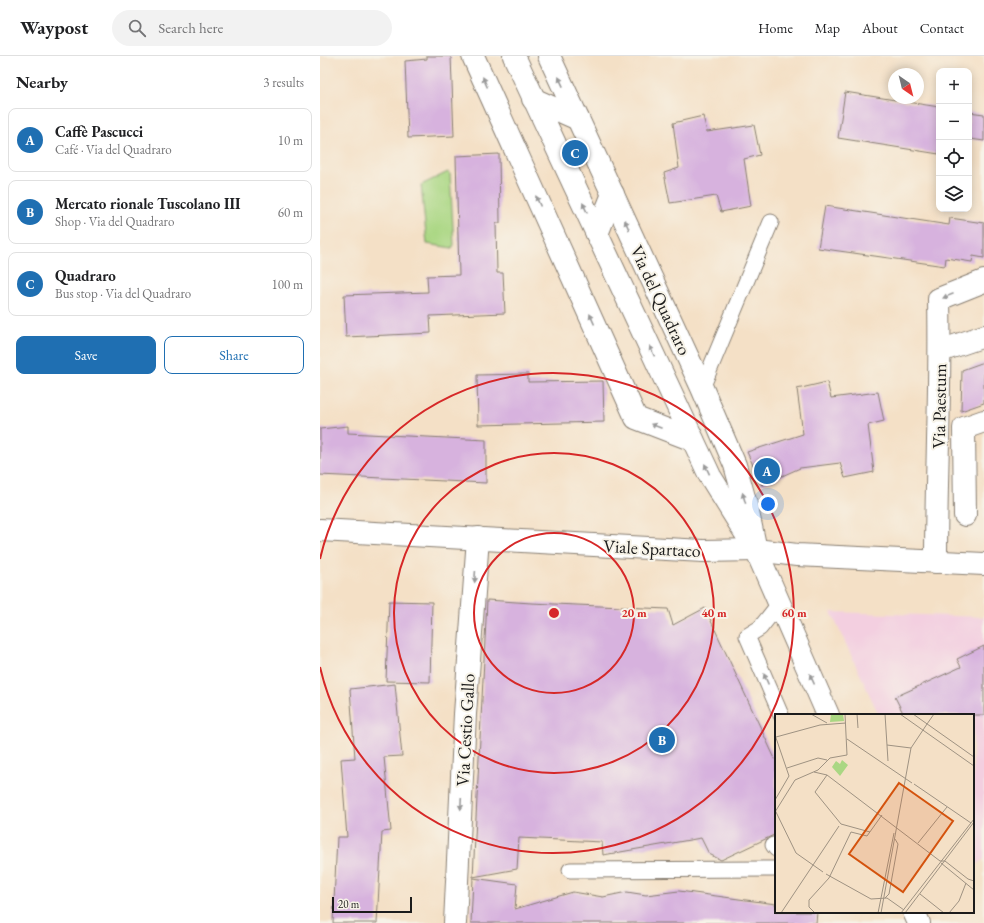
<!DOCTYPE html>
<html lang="en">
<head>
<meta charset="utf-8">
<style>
  :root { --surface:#fff; --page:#f2f2f2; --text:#202124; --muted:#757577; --line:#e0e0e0; --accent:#1f6fb2 }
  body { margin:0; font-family:"EB Garamond",serif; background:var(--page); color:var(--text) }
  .controls { position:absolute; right:12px; top:12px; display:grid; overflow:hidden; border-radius:8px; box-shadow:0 2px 10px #0003 }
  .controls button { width:36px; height:36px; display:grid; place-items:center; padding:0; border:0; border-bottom:1px solid var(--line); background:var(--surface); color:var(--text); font:20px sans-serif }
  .compass { position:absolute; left:568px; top:12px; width:36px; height:36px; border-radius:50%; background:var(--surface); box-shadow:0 2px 10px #0003; rotate:145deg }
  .scale { position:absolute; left:12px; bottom:10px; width:80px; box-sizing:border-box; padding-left:4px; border:2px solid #1c1c1c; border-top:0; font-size:11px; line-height:14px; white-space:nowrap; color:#1c1c1c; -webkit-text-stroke:3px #f7f3e8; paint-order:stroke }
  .you { position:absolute; left:448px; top:448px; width:14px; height:14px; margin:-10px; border:3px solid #fff; border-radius:50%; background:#1a73e8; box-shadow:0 0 0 6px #1a73e833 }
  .badge { display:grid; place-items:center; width:26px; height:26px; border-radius:50%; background:var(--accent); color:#fff; font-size:13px; font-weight:700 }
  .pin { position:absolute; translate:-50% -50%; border:2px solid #fff; box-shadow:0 1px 4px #0006 }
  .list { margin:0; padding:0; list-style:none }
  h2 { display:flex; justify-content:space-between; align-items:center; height:52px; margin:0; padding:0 16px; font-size:17px }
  h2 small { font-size:13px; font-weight:400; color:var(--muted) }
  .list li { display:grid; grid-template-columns:26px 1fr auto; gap:12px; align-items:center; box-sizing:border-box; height:64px; margin:0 8px 8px; padding:0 8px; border:1px solid var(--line); border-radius:8px }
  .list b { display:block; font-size:15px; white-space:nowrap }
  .list p { margin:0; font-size:13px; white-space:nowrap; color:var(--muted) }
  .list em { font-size:13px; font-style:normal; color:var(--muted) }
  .actions { display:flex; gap:8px; padding:12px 16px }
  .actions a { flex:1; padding:9px 0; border:1px solid var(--accent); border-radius:8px; text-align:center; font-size:14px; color:var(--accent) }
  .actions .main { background:var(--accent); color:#fff }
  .icon { flex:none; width:22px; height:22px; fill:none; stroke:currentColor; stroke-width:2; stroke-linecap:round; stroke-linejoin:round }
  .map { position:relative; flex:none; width:664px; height:867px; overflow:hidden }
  header { display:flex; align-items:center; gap:24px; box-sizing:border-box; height:56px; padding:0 20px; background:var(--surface); border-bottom:1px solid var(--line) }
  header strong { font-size:19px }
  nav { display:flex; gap:22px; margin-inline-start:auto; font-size:14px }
  .search { width:280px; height:36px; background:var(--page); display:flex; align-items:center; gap:10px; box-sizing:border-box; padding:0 14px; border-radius:22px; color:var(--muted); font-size:15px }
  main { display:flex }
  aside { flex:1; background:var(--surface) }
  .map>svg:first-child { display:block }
</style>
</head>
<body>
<header>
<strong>Waypost</strong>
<div class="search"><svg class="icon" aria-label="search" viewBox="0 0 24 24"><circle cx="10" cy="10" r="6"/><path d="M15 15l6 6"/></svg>Search here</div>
<nav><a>Home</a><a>Map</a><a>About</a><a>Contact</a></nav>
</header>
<main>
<aside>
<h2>Nearby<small>3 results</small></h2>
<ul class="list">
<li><span class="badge">A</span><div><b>Caffè Pascucci</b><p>Café · Via del Quadraro</p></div><em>10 m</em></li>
<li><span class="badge">B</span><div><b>Mercato rionale Tuscolano III</b><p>Shop · Via del Quadraro</p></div><em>60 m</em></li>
<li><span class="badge">C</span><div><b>Quadraro</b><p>Bus stop · Via del Quadraro</p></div><em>100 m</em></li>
</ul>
<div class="actions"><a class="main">Save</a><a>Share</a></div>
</aside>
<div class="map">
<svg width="664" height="867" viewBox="0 0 664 867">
  <rect width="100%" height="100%" fill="#f7f3e8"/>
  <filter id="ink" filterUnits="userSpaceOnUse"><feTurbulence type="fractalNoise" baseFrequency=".025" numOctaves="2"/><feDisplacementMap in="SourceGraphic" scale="8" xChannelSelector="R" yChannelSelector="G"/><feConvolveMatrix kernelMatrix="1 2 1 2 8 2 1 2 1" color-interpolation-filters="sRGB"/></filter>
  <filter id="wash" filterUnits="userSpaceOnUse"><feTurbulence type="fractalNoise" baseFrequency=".012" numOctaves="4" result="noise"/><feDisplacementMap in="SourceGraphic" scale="16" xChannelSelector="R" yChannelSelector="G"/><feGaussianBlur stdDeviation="0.9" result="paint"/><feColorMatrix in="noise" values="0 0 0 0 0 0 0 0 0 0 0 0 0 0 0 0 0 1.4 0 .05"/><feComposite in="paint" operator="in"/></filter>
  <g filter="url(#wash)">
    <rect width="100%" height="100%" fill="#f4e0c6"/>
    <path fill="#f3cfe0" d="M511,556L664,561V803L653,811V659H559Z"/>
    <path fill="#aad783" stroke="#637a50" d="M128,116L130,118L134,189L132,192L107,188L101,129Z"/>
    <g id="blocks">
      <g fill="#d7b2de">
        <path d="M107,0H131L134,80L88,82L85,5L107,3Z"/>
        <path d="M525,36L619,51V98L518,82Z"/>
        <path d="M649,56L664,58V85L650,83L649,89Z"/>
        <path d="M383,60L387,76L434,69L440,99L424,103L431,150L401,156L396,140L350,147L344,117L359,112L353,67Z"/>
        <path d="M179,98L180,167H176L177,217H183L185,257L110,260L111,277L26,281L24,239L108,236L107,220L139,219L136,100Z"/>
        <path d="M505,150L629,169L630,162L664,167V202L653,200L652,206L626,202L625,210L498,192Z"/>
        <path d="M664,306V347L641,355L642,314Z"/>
        <path d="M208,318V326L283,325L284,366L158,369L157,319Z"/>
        <path d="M507,326L511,342L558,336L564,365L548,369L554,416L525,422L520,407L480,412L442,429L427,396L483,378L477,333Z"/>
        <path d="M28,370V377L166,384V427L0,419V373Z"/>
        <path d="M167,544L211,547L348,553L353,569L385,552L456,705V778L401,804L389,798L381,782L283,799L282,786L199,782L197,813L153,821Z"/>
        <path d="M69,545L112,546L110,626L66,625Z"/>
        <path d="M664,590V659H584L575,641L641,611L637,603Z"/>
        <path d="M75,628L82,700L64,701L71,775L62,776L57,867H13L17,781H27L21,703L35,702L30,633Z"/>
        <path d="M153,822L197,828L195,853L253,836L283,841L307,836L326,839L359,835L456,848V856H497L496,867H151Z"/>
      </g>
    </g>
  </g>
  <g filter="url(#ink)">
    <use href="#blocks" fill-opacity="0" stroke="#887e71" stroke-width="1"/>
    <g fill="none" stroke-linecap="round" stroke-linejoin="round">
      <g stroke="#887e71" stroke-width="17">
        <g id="lane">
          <path d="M382,332L451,166"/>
          <path d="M459,548L440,572L427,580L461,659"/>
          <path d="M453,789L456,793"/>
          <path d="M250,814L456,813"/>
        </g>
      </g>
      <g stroke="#887e71" stroke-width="24">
        <g id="street">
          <path d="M153,0L316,362L373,384"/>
          <path d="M229,0L382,332L415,409L427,452L436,494L477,499L664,508"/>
          <path d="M213,43L258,63"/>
          <path d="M277,178L293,138"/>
          <path d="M620,295L664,280"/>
          <path d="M645,459L644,372L664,365"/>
          <path d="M616,506C616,418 621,331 619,243L664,225"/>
          <path d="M135,867L145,658L158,482"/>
        </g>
      </g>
      <g stroke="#887e71" stroke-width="24">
        <g id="secondary">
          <path d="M194,0L390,420L436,494L508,659"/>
          <path d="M0,474L383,495L436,494"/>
          <path d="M594,856L599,867"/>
        </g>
      </g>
      <use href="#lane" stroke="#fff" stroke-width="15"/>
      <use href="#street" stroke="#fff" stroke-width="22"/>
      <use href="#secondary" stroke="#fff" stroke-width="22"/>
    </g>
    <defs><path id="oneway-solid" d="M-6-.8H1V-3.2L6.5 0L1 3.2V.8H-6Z"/></defs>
    <g fill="#999">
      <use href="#oneway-solid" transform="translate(165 26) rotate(-114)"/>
      <use href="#oneway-solid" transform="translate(241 26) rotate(-115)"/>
      <use href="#oneway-solid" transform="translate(218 145) rotate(-114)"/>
      <use href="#oneway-solid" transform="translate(265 152) rotate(-115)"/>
      <use href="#oneway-solid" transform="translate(307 169) rotate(-114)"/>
      <use href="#oneway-solid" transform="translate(628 240) rotate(158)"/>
      <use href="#oneway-solid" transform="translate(272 263) rotate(-114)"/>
      <use href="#oneway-solid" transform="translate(332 295) rotate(-115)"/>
      <use href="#oneway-solid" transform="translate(336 370) rotate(-159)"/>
      <use href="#oneway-solid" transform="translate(387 413) rotate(-115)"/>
      <use href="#oneway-solid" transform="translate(424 442) rotate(-106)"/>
      <use href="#oneway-solid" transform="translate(155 521) rotate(94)"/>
      <use href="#oneway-solid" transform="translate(446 623) rotate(-113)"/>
      <use href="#oneway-solid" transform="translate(492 623) rotate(-114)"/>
      <use href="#oneway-solid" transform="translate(141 748) rotate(93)"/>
    </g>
  </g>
  <g fill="none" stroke="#d62828" stroke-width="2">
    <circle cx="234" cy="557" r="80"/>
    <circle cx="234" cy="557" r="160"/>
    <path d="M0 503A240 240 0 1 1 0 611"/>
  </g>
  <g text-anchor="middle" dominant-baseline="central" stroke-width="4" stroke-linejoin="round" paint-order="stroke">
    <g font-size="18" fill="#1c1c1c" stroke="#f7f3e8">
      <text transform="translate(341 244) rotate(65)">Via del Quadraro</text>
      <text transform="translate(619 350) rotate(-89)">Via Paestum</text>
      <text transform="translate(332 492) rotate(3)">Viale Spartaco</text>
      <text transform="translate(145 674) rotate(-87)">Via Cestio Gallo</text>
    </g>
  </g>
  <g transform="translate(455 658)">
    <rect width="199" height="199" fill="#f4e0c6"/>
    <path d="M56,0H68L69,7L55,8ZM67,46L73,51L65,62L57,53L61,47L65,50Z" fill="#aad783"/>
    <path fill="none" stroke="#9e9282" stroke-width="1" d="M36,0L52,9M82,0L83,14M110,0L113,47M125,0L199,52M138,0L199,43M152,10L159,0M1,23L45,11L71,9M72,25L137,69M112,31L136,34M12,54L43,44L52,46M39,58L52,61L165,147H170L193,165L199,167M52,61L40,78L66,110L95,118M139,70L196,109M0,86L14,62L0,21M0,96L21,139L48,158M0,98L20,66L43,56L55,44L72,41L70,0M143,129L172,93M166,149L199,176M51,160L96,185L112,184L129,196M145,180L169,199M110,184L114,180L123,130L120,125M6,199L64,112M40,199L34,193V186L54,164L76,118L92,122L107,101M103,199L119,119M106,199L136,34L152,10M126,199L199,105M130,199L199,108M174,199L184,187L191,169"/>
    <path fill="#d4530e" fill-opacity="0.15" stroke="#d4530e" stroke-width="2" d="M124,69L178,107L128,178L74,140Z"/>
    <rect width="199" height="199" fill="none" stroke="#1c1c1c" stroke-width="2"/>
  </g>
  <circle cx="234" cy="557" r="6" fill="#d62828" stroke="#f7f3e8" stroke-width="2"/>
  <g font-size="12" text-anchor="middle" font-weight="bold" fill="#d62828" stroke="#f7f3e8" stroke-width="4" stroke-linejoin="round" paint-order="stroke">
    <text x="314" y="561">20 m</text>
    <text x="394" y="561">40 m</text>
    <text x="474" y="561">60 m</text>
  </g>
</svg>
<div class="controls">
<button>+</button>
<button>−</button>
<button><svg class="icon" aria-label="locate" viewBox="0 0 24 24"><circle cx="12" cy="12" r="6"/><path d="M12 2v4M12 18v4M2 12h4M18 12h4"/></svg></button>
<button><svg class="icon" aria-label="layers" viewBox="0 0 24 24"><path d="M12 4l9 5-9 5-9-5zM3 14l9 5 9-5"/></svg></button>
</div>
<svg class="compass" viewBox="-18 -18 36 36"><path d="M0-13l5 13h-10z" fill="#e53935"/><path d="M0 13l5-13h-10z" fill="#757577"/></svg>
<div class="scale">20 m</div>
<div class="you"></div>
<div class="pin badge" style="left:447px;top:415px">A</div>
<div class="pin badge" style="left:342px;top:684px">B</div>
<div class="pin badge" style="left:255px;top:97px">C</div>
</div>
</main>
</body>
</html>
